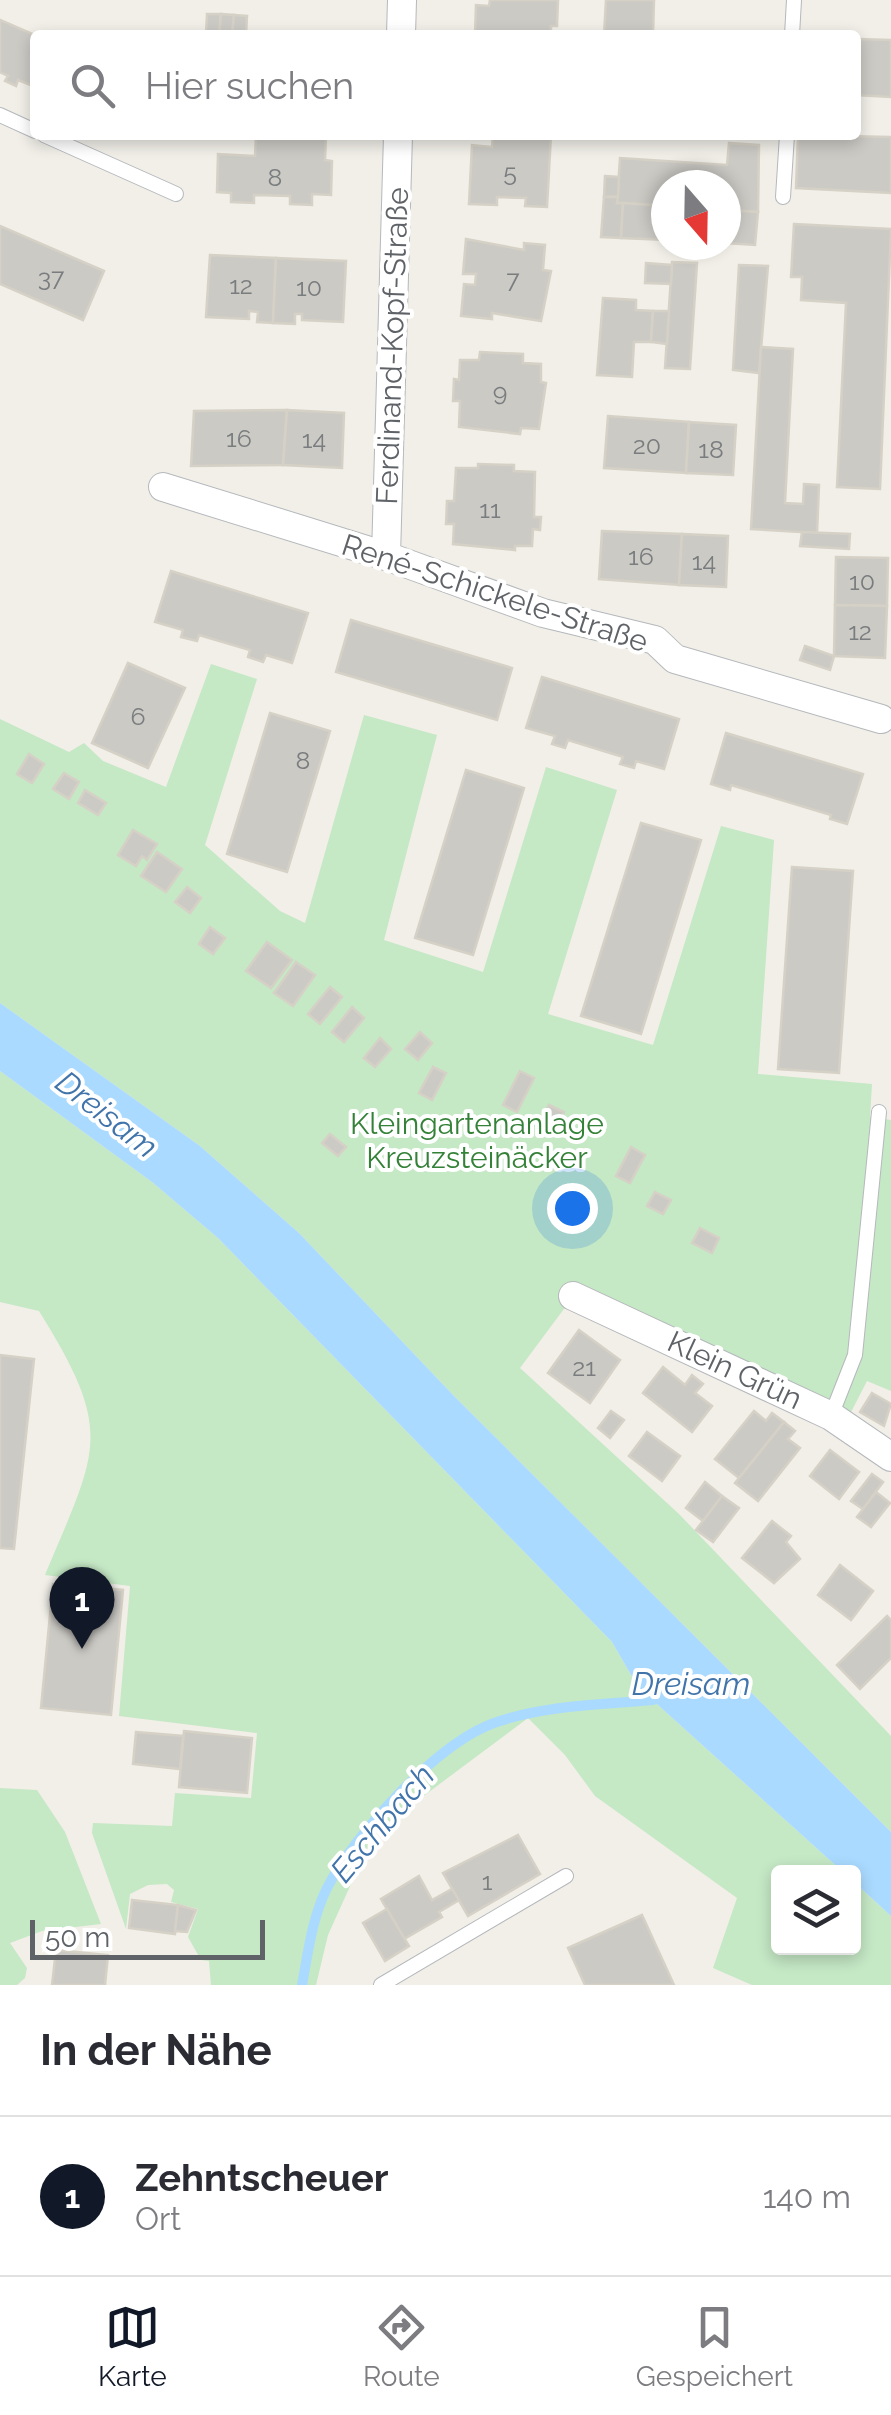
<!DOCTYPE html>
<html lang="de">
<head>
<meta charset="utf-8">
<style>
  :root { --surface:#fff; --page:#f7f7f7; --text:#2b2b33; --muted:#7c7c81; --line:#e1e1e2; --accent:#111827 }
  body { margin:0; font-family:Raleway,sans-serif; background:var(--page); color:var(--text) }
  .controls { position:absolute; right:30px; bottom:30px; display:grid; overflow:hidden; border-radius:10px; box-shadow:0 5px 15px #0003 }
  .controls button { width:90px; height:90px; display:grid; place-items:center; padding:0; border:0; border-bottom:2px solid var(--line); background:var(--surface); color:var(--text); font:50px sans-serif }
  .compass { position:absolute; left:651px; top:170px; width:90px; height:90px; border-radius:50%; background:var(--surface); box-shadow:0 5px 15px #0003; rotate:160deg }
  .scale { position:absolute; left:30px; bottom:25px; width:235px; box-sizing:border-box; padding-left:10px; border:5px solid #5f6368; border-top:0; font-size:28px; line-height:35px; white-space:nowrap; color:#5f6368; -webkit-text-stroke:8px #fff; paint-order:stroke }
  .you { position:absolute; left:572px; top:1208px; width:35px; height:35px; margin:-25px; border:8px solid #fff; border-radius:50%; background:#1a73e8; box-shadow:0 0 0 15px #1a73e833 }
  .badge { display:grid; place-items:center; width:65px; height:65px; border-radius:50%; background:var(--accent); color:#fff; font-size:32px; font-weight:700 }
  .pin { position:absolute; translate:-50% -82px; filter:drop-shadow(0 2px 5px #0008) }
  .pin::after { content:''; position:absolute; top:52px; width:35px; height:30px; background:inherit; clip-path:polygon(0 0,100% 0,50% 100%) }
  .list { margin:0; padding:0; list-style:none }
  h2 { display:flex; justify-content:space-between; align-items:center; height:130px; margin:0; padding:0 40px; font-size:42px }
  h2 small { font-size:32px; font-weight:400; color:var(--muted) }
  .list li { display:grid; grid-template-columns:65px 1fr auto; gap:30px; align-items:center; box-sizing:border-box; height:160px; padding:0 40px; border-top:2px solid var(--line) }
  .list b { display:block; font-size:38px; white-space:nowrap }
  .list p { margin:0; font-size:32px; white-space:nowrap; color:var(--muted) }
  .list em { font-size:32px; font-style:normal; color:var(--muted) }
  .icon { flex:none; width:55px; height:55px; fill:none; stroke:currentColor; stroke-width:2; stroke-linecap:round; stroke-linejoin:round }
  .map { position:relative; flex:none; width:891px; height:1985px; overflow:hidden }
  .search { position:absolute; background:var(--surface); box-shadow:0 5px 15px #0003; left:30px; right:30px; top:30px; height:110px; display:flex; align-items:center; gap:25px; box-sizing:border-box; padding:0 35px; border-radius:10px; color:var(--muted); font-size:38px }
  .sheet { height:290px; background:var(--surface) }
  nav { display:flex; justify-content:space-around; align-items:center; box-sizing:border-box; height:140px; border-top:2px solid var(--line); background:var(--surface); font-size:28px; color:var(--muted) }
  nav a { display:grid; justify-items:center; gap:5px }
  nav .on { color:var(--accent) }
  .map>svg:first-child { display:block }
</style>
</head>
<body>
<div class="map">
<svg width="891" height="1985" viewBox="0 0 891 1985">
  <rect width="100%" height="100%" fill="#f1efe8"/>
  <g fill="#c5e8c5">
    <path d="M211,664L257,679L205,845L280,911L305,923L364,715L437,735L384,940L483,972L546,767L617,790L548,1014L653,1045L721,826L774,840L758,1074L872,1084L870,1117L891,1120V1391L867,1381L849,1416L578,1290L520,1368L679,1514L891,1736V1832L454,1396L299,1233L200,1146L0,1003V719L69,752L84,743L103,761L166,787Z"/>
    <path d="M0,1071L152,1182L218,1238L612,1642L638,1687L843,1872H778V1948H854V1882L891,1916V1985H752L713,1968L737,1898L595,1796L565,1755L528,1718L374,1833L328,1935L316,1985H211L209,1961L201,1960L188,1937L198,1909L171,1902L174,1890L167,1884L148,1885L130,1894L126,1929L92,1833L93,1823L172,1826L175,1793L251,1798L257,1733L119,1716L130,1586L45,1575C98,1448 115,1433 39,1311L0,1302Z"/>
    <path d="M0,1788L37,1790L65,1832L101,1924L42,1931L10,1943L27,1968L25,1978L17,1985H0Z"/>
  </g>
  <path fill="#aadaff" d="M0,1003L200,1146L299,1233L454,1396L891,1832V1916L854,1882V1872H843L638,1687L612,1642L218,1238L152,1182L0,1071Z"/>
  <g fill="none" stroke-linecap="round" stroke-linejoin="round">
    <path stroke="#aadaff" stroke-width="10" d="M302,1985C308,1953 312,1918 327,1888C355,1834 436,1744 494,1723C545,1705 600,1705 653,1700L665,1694"/>
  </g>
  <g fill="#cccac5" stroke="#d6d1c6" stroke-width="2.5">
    <path d="M490,0H558L557,26H551V35H475L476,5L489,6Z"/>
    <path d="M606,0H654L653,35H604Z"/>
    <path d="M207,14H221L219,35H206Z"/>
    <path d="M221,14L234,15L232,35H219Z"/>
    <path d="M234,15L247,16L246,35H232Z"/>
    <path d="M0,20L35,35V87L18,80L16,86L5,81L8,76L0,72Z"/>
    <path d="M856,39L891,40V97L856,95Z"/>
    <path d="M256,135H326L325,160L332,161L331,195L312,194V205L290,204V196L254,195V203L231,202V193L217,192L218,154L255,156Z"/>
    <path d="M493,135H551L547,207L525,206L526,198L497,197V205L469,204L472,145L492,147Z"/>
    <path d="M798,135L891,137V193L796,188Z"/>
    <path d="M729,143L759,145L758,212L726,210V185H666V206L617,203L620,158L727,165Z"/>
    <path d="M605,176L619,177L618,197H604Z"/>
    <path d="M604,197H618L617,203H623L621,238L601,237Z"/>
    <path d="M623,203L666,206V240L621,238Z"/>
    <path d="M726,210L758,212L755,245L726,243Z"/>
    <path d="M794,224L891,229L880,489L837,487L846,303L801,300L802,277H791Z"/>
    <path d="M0,226L104,271L83,320L0,284Z"/>
    <path d="M466,239L524,250V243L545,245L543,270L551,271L541,321L492,313V319L461,316L464,284L475,285L476,274H463Z"/>
    <path d="M210,255L276,258L273,323L257,322L258,312L249,311V319L206,317Z"/>
    <path d="M276,258L346,261L343,322L302,320V314H295V324L273,323Z"/>
    <path d="M672,262L697,263L690,369L665,368Z"/>
    <path d="M646,263L672,265L671,284L645,283Z"/>
    <path d="M739,265L768,266L759,373L733,370Z"/>
    <path d="M603,298L636,300V310L653,311L651,342H634L632,377L597,375Z"/>
    <path d="M653,311H669L667,344L651,342Z"/>
    <path d="M761,347L793,349L785,503L803,504L804,484L819,485L817,533L751,529Z"/>
    <path d="M480,352L523,354V363L541,364V382L546,383L539,429L521,428L520,434L459,427L460,401H453L454,379L459,380L460,360H479Z"/>
    <path d="M287,410L283,465L191,466L194,411Z"/>
    <path d="M287,410L344,413L342,468L283,465Z"/>
    <path d="M608,416L689,422L686,473L604,468Z"/>
    <path d="M689,422L736,425L733,475L686,473Z"/>
    <path d="M478,464L514,465V471L535,472L534,517H541L540,530L533,529L532,546H515V550L453,544L454,524H446L447,501H454L456,468H478Z"/>
    <path d="M602,531L682,534L679,585L599,579Z"/>
    <path d="M802,532L850,534L849,549L800,546Z"/>
    <path d="M682,534L728,536L726,587L679,585Z"/>
    <path d="M836,557L888,558L887,606L835,605Z"/>
    <path d="M171,571L308,613L292,663L266,655L263,662L248,657L250,650L199,635L197,641L181,637L183,630L155,622Z"/>
    <path d="M835,605L887,606L885,658L834,656Z"/>
    <path d="M351,620L512,668L497,720L336,672Z"/>
    <path d="M805,646L834,656L830,670L800,660Z"/>
    <path d="M128,663L185,688L148,768L92,743Z"/>
    <path d="M542,677L679,719L664,769L636,761L634,768L620,764L623,757L568,740L565,748L552,744L555,736L526,728Z"/>
    <path d="M270,713L330,731L287,872L227,854Z"/>
    <path d="M726,733L863,774L847,824L830,819L831,815L731,785L730,790L711,784Z"/>
    <path d="M29,754L44,764L32,783L17,774Z"/>
    <path d="M466,770L524,788L473,955L415,938Z"/>
    <path d="M64,773L79,782L69,799L53,789Z"/>
    <path d="M85,790L106,803L98,815L78,803Z"/>
    <path d="M641,823L701,840L641,1034L581,1016Z"/>
    <path d="M133,830L157,844L147,860L142,856L136,866L118,855Z"/>
    <path d="M157,852L182,869L166,892L141,876Z"/>
    <path d="M792,867L853,871L839,1073L778,1069Z"/>
    <path d="M187,887L201,898L190,913L175,902Z"/>
    <path d="M210,927L225,938L213,954L199,944Z"/>
    <path d="M267,942L292,960L271,988L246,971Z"/>
    <path d="M296,962L315,975L293,1006L274,993Z"/>
    <path d="M330,987L342,997L320,1024L308,1014Z"/>
    <path d="M352,1007L364,1018L344,1042L332,1032Z"/>
    <path d="M420,1032L432,1043L418,1060L405,1049Z"/>
    <path d="M380,1038L391,1049L375,1067L364,1058Z"/>
    <path d="M433,1067L446,1073L432,1100L419,1093Z"/>
    <path d="M520,1071L534,1078L517,1112L503,1105Z"/>
    <path d="M549,1105L564,1112L552,1135L538,1127Z"/>
    <path d="M330,1134L346,1147L338,1156L322,1143Z"/>
    <path d="M631,1147L645,1155L630,1183L616,1176Z"/>
    <path d="M655,1192L671,1200L663,1214L647,1206Z"/>
    <path d="M700,1228L719,1238L712,1253L692,1243Z"/>
    <path d="M579,1330L620,1360L590,1403L548,1373Z"/>
    <path d="M0,1355L34,1359L14,1549L0,1548Z"/>
    <path d="M663,1367L685,1385L692,1375L703,1384L695,1393L712,1406L692,1432L643,1393Z"/>
    <path d="M872,1393L891,1404L884,1426L860,1412Z"/>
    <path d="M611,1411L624,1420L610,1438L598,1428Z"/>
    <path d="M754,1411L766,1421L772,1413L784,1422L739,1478L715,1459Z"/>
    <path d="M784,1422L795,1431L788,1439L800,1448L758,1501L735,1483Z"/>
    <path d="M647,1432L680,1456L662,1481L629,1456Z"/>
    <path d="M830,1450L859,1472L839,1499L810,1476Z"/>
    <path d="M872,1474L883,1482L863,1509L851,1501Z"/>
    <path d="M705,1482L722,1496L703,1521L686,1508Z"/>
    <path d="M876,1492L890,1503L871,1527L857,1517Z"/>
    <path d="M722,1496L739,1508L713,1542L696,1530Z"/>
    <path d="M772,1521L791,1536L786,1542L800,1559L774,1583L742,1558Z"/>
    <path d="M840,1565L873,1591L851,1620L818,1595Z"/>
    <path d="M53,1584L123,1590L111,1715L41,1708Z"/>
    <path d="M887,1616L891,1620V1658L860,1689L837,1665Z"/>
    <path d="M184,1731L252,1738L247,1793L179,1787Z"/>
    <path d="M136,1732L183,1736L180,1769L133,1764Z"/>
    <path d="M518,1835L540,1874L468,1916L443,1873Z"/>
    <path d="M419,1876L432,1900L452,1889L459,1900L439,1912L442,1917L404,1939L381,1899Z"/>
    <path d="M132,1900L178,1905L175,1934L129,1928Z"/>
    <path d="M178,1905L196,1910L187,1932L175,1931Z"/>
    <path d="M387,1909L409,1946L385,1961L363,1923Z"/>
    <path d="M642,1915L674,1985H585L568,1948Z"/>
    <path d="M56,1950L108,1955L105,1985H52Z"/>
  </g>
  <g fill="none" stroke-linecap="round" stroke-linejoin="round">
    <g stroke="#b5b8bc" stroke-width="16">
      <g id="lane">
        <path d="M792,35L794,0"/>
        <path d="M0,115L35,131"/>
        <path d="M44,135L176,194"/>
        <path d="M783,197L787,135"/>
        <path d="M831,1416L855,1355L879,1112"/>
        <path d="M381,1985L566,1876"/>
      </g>
    </g>
    <g stroke="#b5b8bc" stroke-width="30">
      <g id="street">
        <path d="M401,35L402,0"/>
        <path d="M163,487L386,556L543,613L655,640L675,659L881,719"/>
        <path d="M386,556L398,135"/>
        <path d="M573,1296L831,1416L891,1457"/>
      </g>
    </g>
    <use href="#lane" stroke="#fff" stroke-width="14"/>
    <use href="#street" stroke="#fff" stroke-width="28"/>
  </g>
  <g text-anchor="middle" dominant-baseline="central" stroke-width="8" stroke-linejoin="round" paint-order="stroke">
    <g font-size="25" fill="#7a7d7f">
      <text x="510" y="172">5</text>
      <text x="275" y="177">8</text>
      <text x="51" y="277">37</text>
      <text x="513" y="279">7</text>
      <text x="241" y="285">12</text>
      <text x="309" y="287">10</text>
      <text x="500" y="392">9</text>
      <text x="239" y="438">16</text>
      <text x="314" y="439">14</text>
      <text x="647" y="445">20</text>
      <text x="711" y="449">18</text>
      <text x="490" y="509">11</text>
      <text x="641" y="556">16</text>
      <text x="704" y="561">14</text>
      <text x="862" y="581">10</text>
      <text x="860" y="631">12</text>
      <text x="138" y="716">6</text>
      <text x="303" y="760">8</text>
      <text x="584" y="1367">21</text>
      <text x="487" y="1881">1</text>
    </g>
    <g font-size="30" fill="#5f6368" stroke="#fff">
      <text transform="translate(392 346) rotate(-88)">Ferdinand-Kopf-Straße</text>
      <text transform="translate(495 593) rotate(18)">René-Schickele-Straße</text>
      <text transform="translate(735 1370) rotate(25)">Klein Grün</text>
    </g>
    <g font-size="30" fill="#348238" stroke="#fff">
      <text x="477" y="1123">Kleingartenanlage<tspan x="477" dy="34">Kreuzsteinäcker</tspan></text>
    </g>
    <g font-size="32" font-style="italic" fill="#4174aa" stroke="#fff">
      <text transform="translate(107 1114) rotate(38)">Dreisam</text>
      <text x="691" y="1683">Dreisam</text>
      <text transform="translate(382 1823) rotate(-50)">Eschbach</text>
    </g>
  </g>
</svg>
<div class="controls">
<button><svg class="icon" aria-label="layers" viewBox="0 0 24 24"><path d="M12 4l9 5-9 5-9-5zM3 14l9 5 9-5"/></svg></button>
</div>
<svg class="compass" viewBox="-18 -18 36 36"><path d="M0-13l5 13h-10z" fill="#e53935"/><path d="M0 13l5-13h-10z" fill="#7c7c81"/></svg>
<div class="scale">50 m</div>
<div class="you"></div>
<div class="pin badge" style="left:82px;top:1649px">1</div>
<div class="search"><svg class="icon" aria-label="search" viewBox="0 0 24 24"><circle cx="10" cy="10" r="6"/><path d="M15 15l6 6"/></svg>Hier suchen</div>
</div>
<section class="sheet">
<h2>In der Nähe<small></small></h2>
<ul class="list">
<li><span class="badge">1</span><div><b>Zehntscheuer</b><p>Ort</p></div><em>140 m</em></li>
</ul>
</section>
<nav>
<a class="on"><svg class="icon" aria-label="map" viewBox="0 0 24 24"><path d="M3 6l6-2 6 2 6-2v14l-6 2-6-2-6 2zM9 4v14M15 6v14"/></svg>Karte</a>
<a><svg class="icon" aria-label="directions" viewBox="0 0 24 24"><path d="M12 3l9 9-9 9-9-9zM9 14v-3h6M13 9l2 2-2 2"/></svg>Route</a>
<a><svg class="icon" aria-label="saved" viewBox="0 0 24 24"><path d="M7 4h10v16l-5-4-5 4z"/></svg>Gespeichert</a>
</nav>
</body>
</html>
